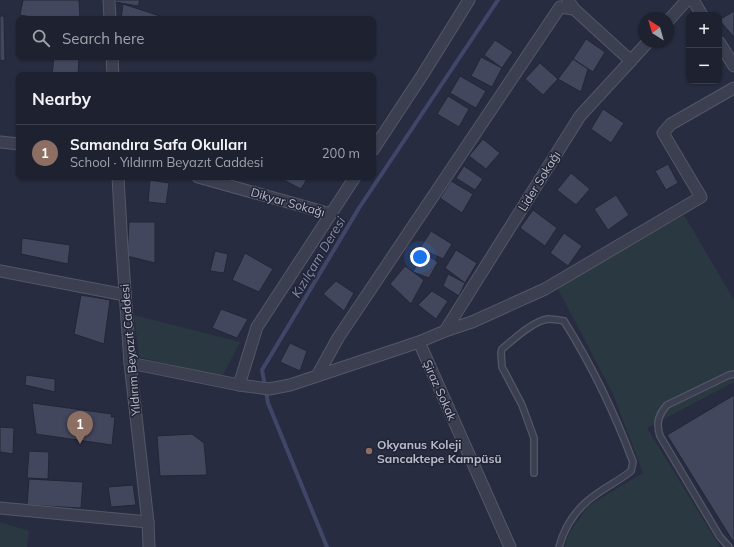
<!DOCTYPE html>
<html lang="en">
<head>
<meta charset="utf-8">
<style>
  :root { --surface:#1e2130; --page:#2b2e3c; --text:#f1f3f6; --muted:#a1a3ab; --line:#3c3e4c; --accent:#97a4f0 }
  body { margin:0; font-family:Mulish,sans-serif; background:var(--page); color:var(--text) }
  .controls { position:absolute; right:12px; top:12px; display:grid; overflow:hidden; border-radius:8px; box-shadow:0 1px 3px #0004 }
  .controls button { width:36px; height:36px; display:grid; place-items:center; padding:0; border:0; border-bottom:1px solid var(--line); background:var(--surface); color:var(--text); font:20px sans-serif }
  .compass { position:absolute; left:638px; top:12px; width:36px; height:36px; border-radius:50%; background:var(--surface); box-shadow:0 1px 3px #0004; rotate:323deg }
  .you { position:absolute; left:420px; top:257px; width:14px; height:14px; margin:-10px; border:3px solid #fff; border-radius:50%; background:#1a73e8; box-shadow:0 0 0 6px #1a73e833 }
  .badge { display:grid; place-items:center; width:26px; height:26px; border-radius:50%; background:var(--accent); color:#fff; font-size:13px; font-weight:700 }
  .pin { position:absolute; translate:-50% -33px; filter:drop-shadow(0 1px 2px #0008) }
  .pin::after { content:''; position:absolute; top:21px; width:14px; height:12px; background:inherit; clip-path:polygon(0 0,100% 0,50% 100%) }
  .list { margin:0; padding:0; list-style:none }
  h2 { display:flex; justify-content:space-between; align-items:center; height:52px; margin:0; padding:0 16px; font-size:17px }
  h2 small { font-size:13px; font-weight:400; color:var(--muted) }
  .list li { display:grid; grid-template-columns:26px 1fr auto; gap:12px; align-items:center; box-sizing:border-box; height:56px; padding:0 16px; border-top:1px solid var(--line) }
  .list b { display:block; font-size:15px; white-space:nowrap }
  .list p { margin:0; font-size:13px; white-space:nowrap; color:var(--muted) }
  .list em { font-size:13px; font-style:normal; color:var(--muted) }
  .icon { flex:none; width:22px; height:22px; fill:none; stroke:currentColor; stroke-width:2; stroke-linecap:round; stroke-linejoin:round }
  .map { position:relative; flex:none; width:734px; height:547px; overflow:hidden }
  .search { position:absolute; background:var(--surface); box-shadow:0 1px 3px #0004; left:16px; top:16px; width:360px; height:44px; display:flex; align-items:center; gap:10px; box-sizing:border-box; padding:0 14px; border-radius:8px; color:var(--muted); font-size:15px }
  .panel { position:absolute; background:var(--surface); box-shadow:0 1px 3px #0004; left:16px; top:72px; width:360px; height:108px; border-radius:8px }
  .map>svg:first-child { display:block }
</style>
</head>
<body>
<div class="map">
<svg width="734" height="547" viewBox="0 0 734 547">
  <rect width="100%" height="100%" fill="#282c40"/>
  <g fill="#2a3841">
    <path d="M684,215L734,300V382L647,428L720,547H565L568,535L588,506L643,473L613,394L557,287Z"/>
    <path d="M134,315L240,342L222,377L139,357Z"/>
    <path d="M0,522L29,531L27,547H0Z"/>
  </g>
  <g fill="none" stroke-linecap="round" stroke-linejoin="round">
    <path stroke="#404667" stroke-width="4" d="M327,547L268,403L262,370L359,208L498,0"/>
  </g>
  <g fill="#43475d" stroke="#232637">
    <path d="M23,0H79L80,19H43L20,15Z"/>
    <path d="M116,0H140L138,6L115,2Z"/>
    <path d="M123,4L160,16L159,19H121Z"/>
    <path d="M734,11V37L719,20Z"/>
    <path d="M0,16H4L5,61L0,60Z"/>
    <path d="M586,39L605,52L593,72L573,59Z"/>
    <path d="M495,40L513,52L502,68L484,55Z"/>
    <path d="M54,57H79L78,75H52Z"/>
    <path d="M481,57L502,68L492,87L471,76Z"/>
    <path d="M573,59L588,69L581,92L558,79Z"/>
    <path d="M540,63L558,79L543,95L525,79Z"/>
    <path d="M460,76L486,91L476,108L450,93Z"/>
    <path d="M448,96L469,109L459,127L437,114Z"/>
    <path d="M603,109L624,123L611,143L591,129Z"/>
    <path d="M483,139L500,153L486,169L469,156Z"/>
    <path d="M668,164L678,183L666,190L655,171Z"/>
    <path d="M464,166L483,179L475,190L456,178Z"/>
    <path d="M571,173L590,189L576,205L557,190Z"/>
    <path d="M283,177H308L301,189L282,179Z"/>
    <path d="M150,180L169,183L166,204L148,202Z"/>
    <path d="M451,181L473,194L462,213L440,198Z"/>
    <path d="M616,195L629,215L608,230L594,209Z"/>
    <path d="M533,210L557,228L545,246L520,228Z"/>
    <path d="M129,222H155V263L127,256Z"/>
    <path d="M431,231L452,244L443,259L420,248Z"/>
    <path d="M564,233L582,246L568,266L550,253Z"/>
    <path d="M22,238L70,245L68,264L21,254Z"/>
    <path d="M456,250L477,263L465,283L445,268Z"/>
    <path d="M215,251L228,254L224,273L210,271Z"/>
    <path d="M245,253L273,269L259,292L232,280Z"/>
    <path d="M423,253L438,262L429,278L413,272Z"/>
    <path d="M405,266L424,280L411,304L390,284Z"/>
    <path d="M448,274L465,283L459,296L443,286Z"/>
    <path d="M336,281L354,293L344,311L323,294Z"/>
    <path d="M432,291L448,301L436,319L418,305Z"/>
    <path d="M81,295L110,300L104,344L74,334Z"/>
    <path d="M221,309L248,319L237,338L212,328Z"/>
    <path d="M290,343L307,351L300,371L280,362Z"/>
    <path d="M26,375L55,379V392L25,385Z"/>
    <path d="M734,395V543L667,435Z"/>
    <path d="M32,403L112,414L111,417H115L112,445L36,434Z"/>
    <path d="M0,427L14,428L13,454L0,452Z"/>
    <path d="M192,434L204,443L207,475L160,476L157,436Z"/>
    <path d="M29,451L49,452L48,479L27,478Z"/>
    <path d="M29,479L83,482L81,508L27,505Z"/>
    <path d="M133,485L136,505L111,507L108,487Z"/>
  </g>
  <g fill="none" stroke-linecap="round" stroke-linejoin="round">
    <g stroke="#545767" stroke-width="8">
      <g id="service">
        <path d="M534,473V438L522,405L502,367L501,353L502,349C514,339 533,321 548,319C553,319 559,320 564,321C591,364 615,414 633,462L631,471C620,480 609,485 598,493C578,506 565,525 559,547"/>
        <path d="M729,547L720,537L660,436C656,424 658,415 667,405L729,375L734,374"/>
      </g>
    </g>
    <g stroke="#545767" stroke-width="13">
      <g id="minor">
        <path d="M109,0L110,19"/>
        <path d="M568,0L574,9L631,61"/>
        <path d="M693,0L702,15"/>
        <path d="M668,21L687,0"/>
        <path d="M719,42L734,66"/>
        <path d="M112,57L113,75"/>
        <path d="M0,142L19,144"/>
        <path d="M373,150L423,74L469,0"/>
        <path d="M118,177L122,248L130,363L148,522"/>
        <path d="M198,177L331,214"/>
        <path d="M355,177L257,327L239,385L269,389L290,385L419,342L445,331L472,322L545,289L701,197L663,133L671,124L734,88"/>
        <path d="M0,271L125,295"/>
        <path d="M445,331L580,116L648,42"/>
        <path d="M419,342L510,547"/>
        <path d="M130,363L239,385"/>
        <path d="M317,376L338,338L560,7L574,9"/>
        <path d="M0,508L148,522L149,547"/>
      </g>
    </g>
    <use href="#service" stroke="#3c3f50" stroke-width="5.5"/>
    <use href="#minor" stroke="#3c3f50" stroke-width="11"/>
  </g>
  <circle fill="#8d6e63" stroke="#212435" stroke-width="1.5" cx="369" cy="451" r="4"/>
  <g text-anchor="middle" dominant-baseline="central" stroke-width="3" stroke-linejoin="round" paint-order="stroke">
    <g font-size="12" fill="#b9bbca" stroke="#212435">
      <text transform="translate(539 181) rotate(-58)">Lider Sokağı</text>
      <text transform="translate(288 202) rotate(16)">Dikyar Sokağı</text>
      <text transform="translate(130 350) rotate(-95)">Yıldırım Beyazıt Caddesi</text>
      <text transform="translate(440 390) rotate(66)">Şiraz Sokak</text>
    </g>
    <g font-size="12" font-weight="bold" fill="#b9bbca" stroke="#212435" text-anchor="start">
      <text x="377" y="444">Okyanus Koleji<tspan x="377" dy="14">Sancaktepe Kampüsü</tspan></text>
    </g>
    <g font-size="13" font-style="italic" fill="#838baf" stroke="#212435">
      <text transform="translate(318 257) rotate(-59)">Kızılçam Deresi</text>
    </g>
  </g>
</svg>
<div class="controls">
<button>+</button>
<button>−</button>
</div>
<svg class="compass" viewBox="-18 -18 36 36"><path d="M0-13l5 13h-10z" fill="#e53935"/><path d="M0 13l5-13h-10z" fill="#a1a3ab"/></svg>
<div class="you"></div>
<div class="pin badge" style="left:80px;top:444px;background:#8d6e63">1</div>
<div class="search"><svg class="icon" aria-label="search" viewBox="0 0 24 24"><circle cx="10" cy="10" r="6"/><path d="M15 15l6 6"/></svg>Search here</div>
<section class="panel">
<h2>Nearby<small></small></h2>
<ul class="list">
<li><span class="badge" style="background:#8d6e63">1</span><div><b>Samandıra Safa Okulları</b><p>School · Yıldırım Beyazıt Caddesi</p></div><em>200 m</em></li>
</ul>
</section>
</div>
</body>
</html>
